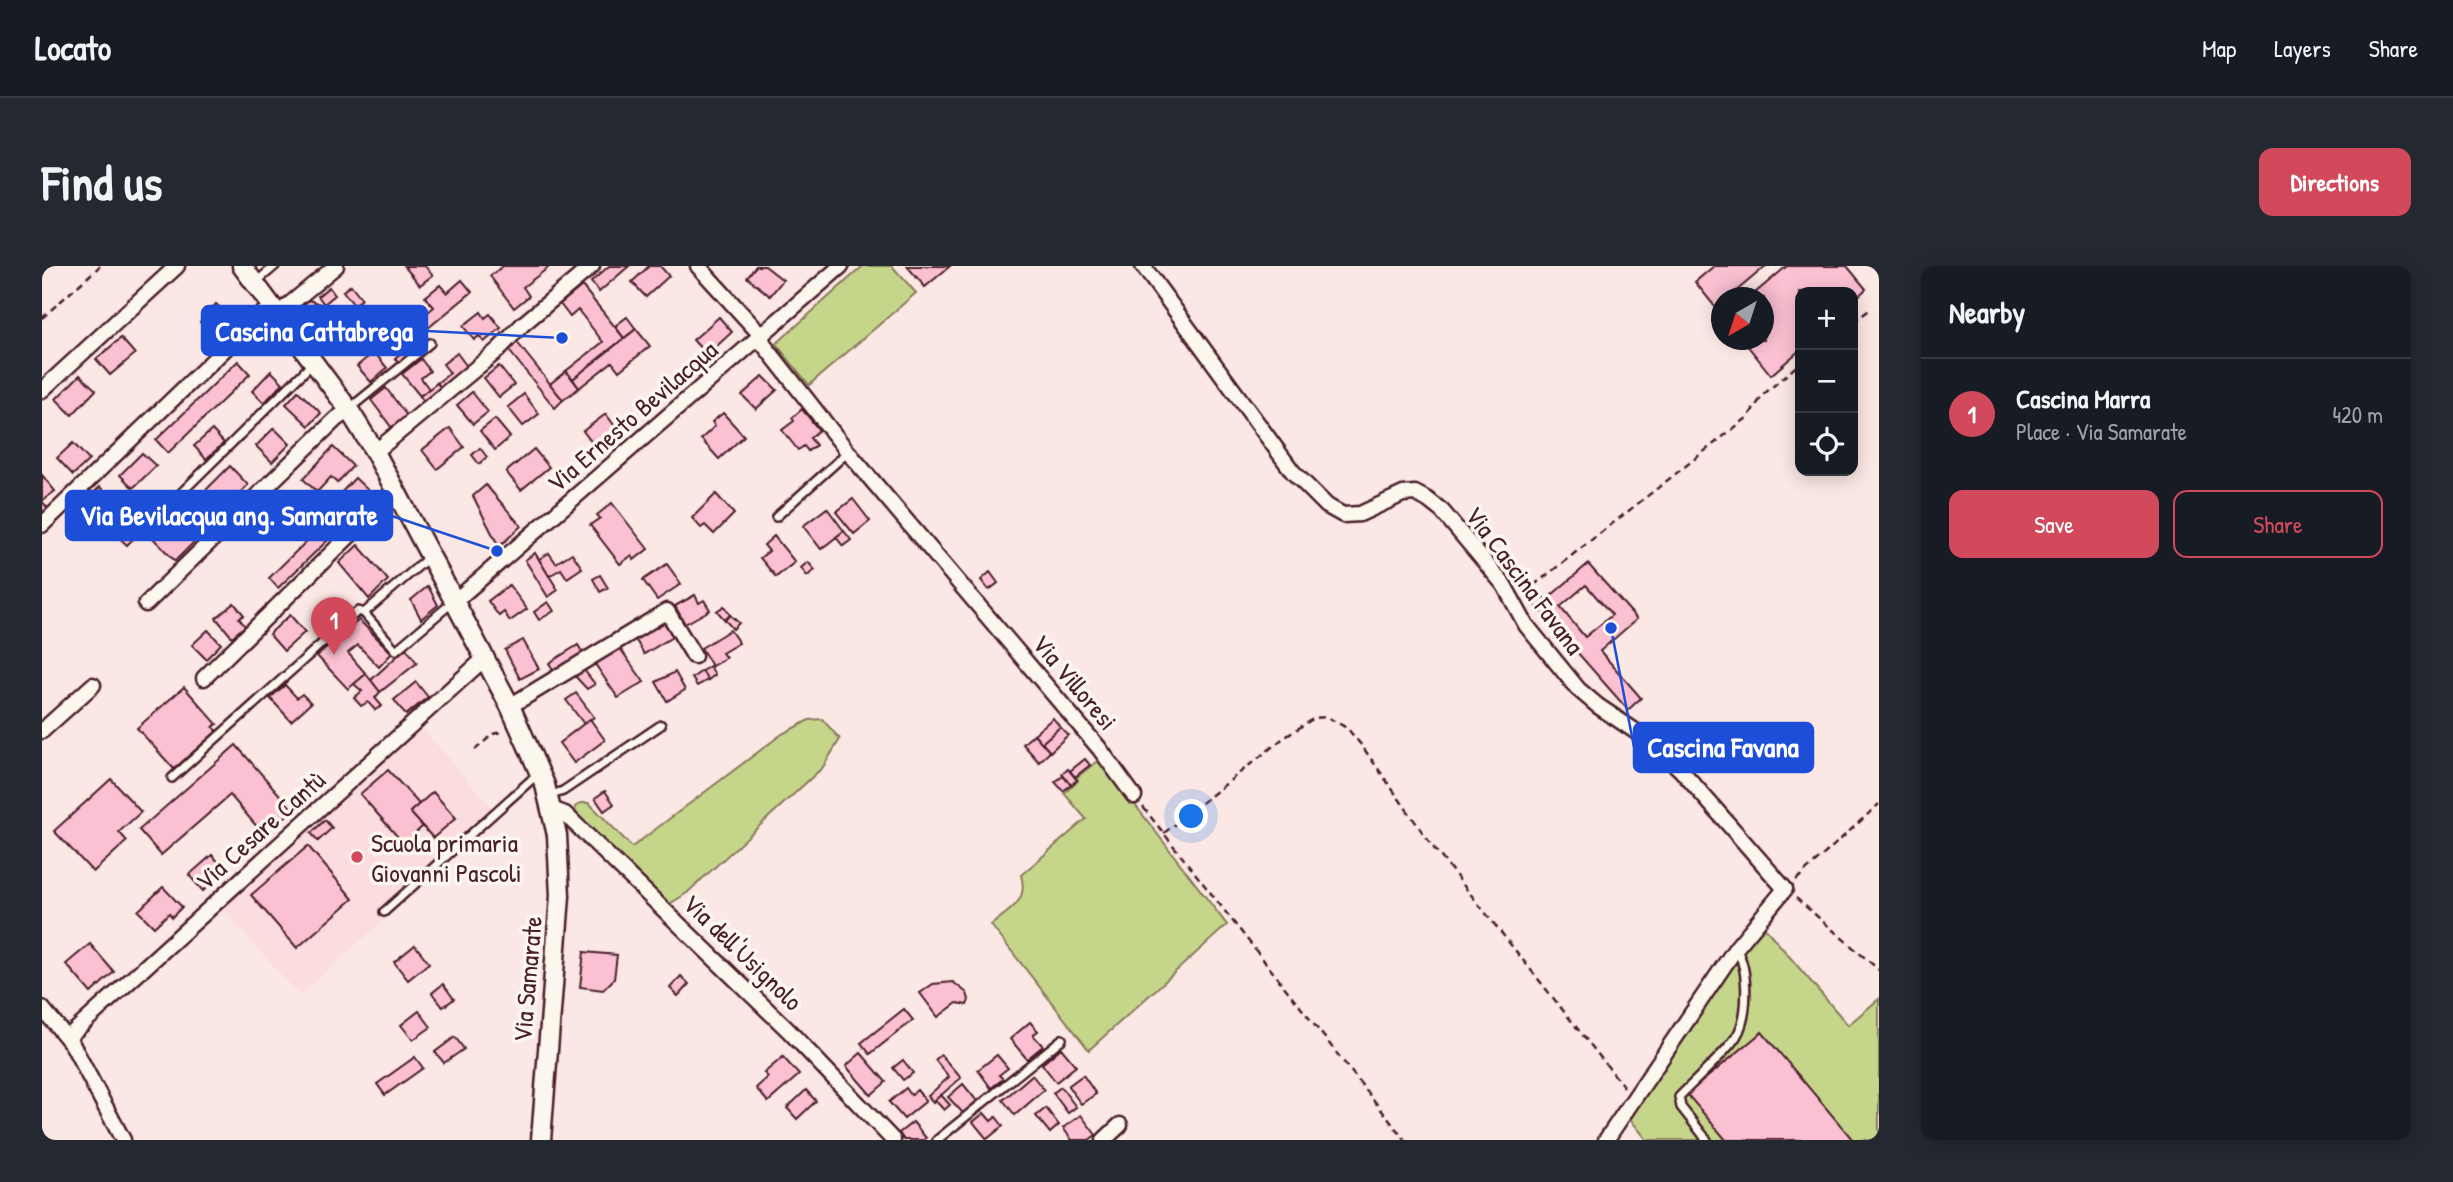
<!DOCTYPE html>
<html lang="en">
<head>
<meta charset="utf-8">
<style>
  :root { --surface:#171b24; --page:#242831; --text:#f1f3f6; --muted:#9ea1a6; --line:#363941; --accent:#d1495b }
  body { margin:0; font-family:"Patrick Hand",sans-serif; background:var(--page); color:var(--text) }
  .controls { position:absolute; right:21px; top:21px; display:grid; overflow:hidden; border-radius:14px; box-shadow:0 4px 18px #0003 }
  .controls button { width:63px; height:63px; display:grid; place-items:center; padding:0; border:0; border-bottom:2px solid var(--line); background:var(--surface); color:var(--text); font:35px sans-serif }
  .compass { position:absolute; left:1669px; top:21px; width:63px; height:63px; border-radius:50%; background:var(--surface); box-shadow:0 4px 18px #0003; rotate:219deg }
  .you { position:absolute; left:1150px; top:551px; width:24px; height:24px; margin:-18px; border:5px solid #fff; border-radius:50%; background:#1a73e8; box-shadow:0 0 0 10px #1a73e833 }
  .badge { display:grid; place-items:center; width:46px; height:46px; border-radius:50%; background:var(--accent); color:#fff; font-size:23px; font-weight:700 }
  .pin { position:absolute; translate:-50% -58px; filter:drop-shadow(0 2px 4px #0008) }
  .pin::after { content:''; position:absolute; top:37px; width:24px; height:21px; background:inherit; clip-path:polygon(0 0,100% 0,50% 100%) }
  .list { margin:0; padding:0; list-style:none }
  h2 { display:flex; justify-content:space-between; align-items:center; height:91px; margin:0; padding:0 28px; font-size:30px }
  h2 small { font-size:23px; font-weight:400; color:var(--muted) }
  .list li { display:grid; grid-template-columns:46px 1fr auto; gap:21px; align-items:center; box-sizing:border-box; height:112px; padding:0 28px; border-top:2px solid var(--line) }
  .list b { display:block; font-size:26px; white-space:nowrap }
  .list p { margin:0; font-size:23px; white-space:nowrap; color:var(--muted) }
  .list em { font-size:23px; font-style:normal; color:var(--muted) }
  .actions { display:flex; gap:14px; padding:21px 28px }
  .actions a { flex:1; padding:16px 0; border:2px solid var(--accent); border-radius:14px; text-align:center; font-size:24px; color:var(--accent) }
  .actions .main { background:var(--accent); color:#fff }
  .icon { flex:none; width:38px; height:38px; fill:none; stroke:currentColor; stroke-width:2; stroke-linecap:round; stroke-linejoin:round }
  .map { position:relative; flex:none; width:1837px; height:874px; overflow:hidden; border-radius:14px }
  header { display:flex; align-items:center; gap:42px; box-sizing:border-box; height:98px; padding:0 35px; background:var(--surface); border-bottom:2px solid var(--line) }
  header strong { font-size:33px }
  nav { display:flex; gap:38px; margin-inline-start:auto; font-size:24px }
  .intro { display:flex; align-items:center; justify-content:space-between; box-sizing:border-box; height:168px; padding:0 42px }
  h1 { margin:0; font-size:49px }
  .button { padding:18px 32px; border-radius:14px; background:var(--accent); color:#fff; font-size:24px; font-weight:700 }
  main { display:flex; gap:42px; padding:0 42px }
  aside { flex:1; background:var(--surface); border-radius:14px; box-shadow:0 4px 18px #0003 }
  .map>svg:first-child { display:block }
</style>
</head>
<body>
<header>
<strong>Locato</strong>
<nav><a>Map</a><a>Layers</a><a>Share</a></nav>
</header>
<div class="intro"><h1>Find us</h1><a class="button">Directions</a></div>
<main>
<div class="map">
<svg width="1837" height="874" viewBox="0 0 1837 874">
  <rect width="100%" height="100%" fill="#fbe7e4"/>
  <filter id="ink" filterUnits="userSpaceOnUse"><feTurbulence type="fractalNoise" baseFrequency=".0143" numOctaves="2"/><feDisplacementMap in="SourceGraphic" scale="14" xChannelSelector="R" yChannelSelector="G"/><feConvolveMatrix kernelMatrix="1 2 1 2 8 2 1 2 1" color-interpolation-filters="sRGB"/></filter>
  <g filter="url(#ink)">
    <path fill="#fbdcdf" d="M378,460L450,542L338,644L344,652L257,729L178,640Z"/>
    <g fill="#c5d68b" stroke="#887a5b" stroke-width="2">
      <path d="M821,0H850L874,27L767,119L734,78Z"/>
      <path d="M780,453L798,473L781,501L645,627L626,639L534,548L533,541L539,537H547L590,581L740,468L767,454Z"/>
      <path d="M1058,493L1185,659L1047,784L949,659C967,644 987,636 979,609L1044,553L1022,527L1036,515L1035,511Z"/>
      <path d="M1717,655L1806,759L1837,733V874H1605L1588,853Z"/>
    </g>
    <g fill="#fbc1d2" stroke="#4a1f2b" stroke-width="2" fill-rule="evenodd">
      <path d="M362,0H383L391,9L378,19Z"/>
      <path d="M461,0H504L506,2L481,21L487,30L472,42L448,10Z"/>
      <path d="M567,0H587L557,26L549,16Z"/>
      <path d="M607,0H618L627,10L604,31L590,16Z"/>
      <path d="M714,0H723L741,14L728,30L705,11Z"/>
      <path d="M865,0H908L883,21Z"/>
      <path d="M1672,0H1724L1686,32H1680V37L1674,42L1653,16Z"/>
      <path d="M1745,0H1805L1824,23L1811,35V26H1758V84L1729,109L1701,74H1722V32H1707Z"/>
      <path d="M420,14L430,26L380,67L373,57L392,41L383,31L398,19L405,27Z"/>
      <path d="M309,19L320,33L312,39L301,25Z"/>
      <path d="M540,20L582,72L531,113L524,105L561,76L536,44L528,51L518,38Z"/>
      <path d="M287,21L293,29L282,38L276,30Z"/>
      <path d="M267,34L281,39L279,44H286L284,59L278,57L268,67L252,47Z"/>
      <path d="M174,38L182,45L177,50L186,59L174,71L158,56Z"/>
      <path d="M439,46L443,52L448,48L459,62L442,76L437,70L432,74L421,60Z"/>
      <path d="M585,51L594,63L582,72L573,60Z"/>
      <path d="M677,51L690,66L665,89L651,74Z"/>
      <path d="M594,63L608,80L577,105L570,96L537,122L531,113Z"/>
      <path d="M79,72L93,88L68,109L54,93Z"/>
      <path d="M474,75L521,134L513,142L465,82Z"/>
      <path d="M369,79L374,85L358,98L353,92Z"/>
      <path d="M332,86L345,102L329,116L315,100Z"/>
      <path d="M415,87L426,102L400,123L395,117L408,107L401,98Z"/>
      <path d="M379,93L388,105L379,112L387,123L378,130L360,108Z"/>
      <path d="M196,95L208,108L126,187L114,174Z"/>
      <path d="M457,100L472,119L457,131L442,112Z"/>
      <path d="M229,105L241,117L222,137L210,125Z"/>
      <path d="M524,105L537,122L521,134L508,118Z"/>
      <path d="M38,109L54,124L30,149L14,133Z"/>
      <path d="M721,110L735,124L714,143L700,129Z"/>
      <path d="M395,117L400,123L382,136L378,130Z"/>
      <path d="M344,122L365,150L350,162L329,134Z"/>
      <path d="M256,125L279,147L267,160L244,138Z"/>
      <path d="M430,126L446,146L431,158L415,139Z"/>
      <path d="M482,128L497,148L481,160L466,141Z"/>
      <path d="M760,143L777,164L768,172L774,179L766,185L762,180L756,184L740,164L752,155L750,152Z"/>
      <path d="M681,147L702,170L677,193L659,173L673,160L670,156Z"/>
      <path d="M564,148L577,166L555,183L541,165Z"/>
      <path d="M453,153L468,171L453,184L438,165Z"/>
      <path d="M232,162L248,178L230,196L214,180Z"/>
      <path d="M408,162L422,181L395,203L380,184Z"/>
      <path d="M170,164L182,177L164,193L152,180Z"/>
      <path d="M31,177L47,194L31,209L15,192Z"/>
      <path d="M291,181L311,200L295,217L289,211L275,226L261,213Z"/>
      <path d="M438,182L445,191L437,198L430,189Z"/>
      <path d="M492,183L507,201L479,224L464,206Z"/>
      <path d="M100,187L114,200L91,222L78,209Z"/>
      <path d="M188,200L206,219L168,256L150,238Z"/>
      <path d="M0,209L13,225L0,235L7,244L0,249Z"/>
      <path d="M313,212L330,228L314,246L296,230Z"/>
      <path d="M444,219L479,260L457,281L431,230Z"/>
      <path d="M58,221L74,237L57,253L42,236Z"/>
      <path d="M674,228L692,248L672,268L663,259L659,262L650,252Z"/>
      <path d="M811,233L828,255L812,268L794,246Z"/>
      <path d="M570,237L606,283L592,294L589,290L578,298L548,259L558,252L555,249Z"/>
      <path d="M785,242L802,265L779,283L761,260Z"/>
      <path d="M77,255L93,271L85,279L69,264Z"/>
      <path d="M132,261L139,268L143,264L153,275L133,295L109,270L115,265L121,271Z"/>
      <path d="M277,263L287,273L236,322L227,312Z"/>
      <path d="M802,265L809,274L801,280L794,271Z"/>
      <path d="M732,270L753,296L734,311L718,292L727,285L722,279Z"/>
      <path d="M316,279L346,314L327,333L297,297Z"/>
      <path d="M493,287L516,324L506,331L483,294Z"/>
      <path d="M507,287L514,297L530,287L540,302L525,312L519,303L507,310L497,293Z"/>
      <path d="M766,296L773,304L765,310L759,302Z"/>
      <path d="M625,298L639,318L615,334L601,314Z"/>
      <path d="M1546,298L1595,353L1558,385L1599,432L1586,444L1490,335L1499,328L1504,334ZM1544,319L1570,349L1543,371L1518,341Z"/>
      <path d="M948,306L956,317L947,324L939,314Z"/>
      <path d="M558,309L566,322L558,326L551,313Z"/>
      <path d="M467,319L485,343L468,355L462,346L457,350L446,335Z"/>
      <path d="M386,320L396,339L379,353L369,334Z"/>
      <path d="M653,329L657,337L662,334L668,344L643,358L633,340Z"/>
      <path d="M506,336L512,345L497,354L492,346Z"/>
      <path d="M192,337L202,349L197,352L203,360L190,371L174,352Z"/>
      <path d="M682,340L688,349L683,354L675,345Z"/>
      <path d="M248,349L263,366L242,385L227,368Z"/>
      <path d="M688,349L697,357L691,363L683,354Z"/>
      <path d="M622,353L632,370L602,388L592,371Z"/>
      <path d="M317,354L350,387L337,401L316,379L306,387L324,408L306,423L275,390Z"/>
      <path d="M166,364L179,378L164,393L150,379Z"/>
      <path d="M688,364L697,377L680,387L684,392L670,400L659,382Z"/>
      <path d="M481,374L497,403L478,413L463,384Z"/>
      <path d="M536,379L542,389L512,406L507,397Z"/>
      <path d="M577,381L602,416L576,432L553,398Z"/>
      <path d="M364,382L375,397L338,426L329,414Z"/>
      <path d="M668,400L673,409L666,414L660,405Z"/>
      <path d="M542,404L553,418L545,423L532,409Z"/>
      <path d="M660,405L666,414L655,420L650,412Z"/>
      <path d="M633,406L643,424L625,435L614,416Z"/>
      <path d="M324,408L338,426L333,432L340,440L333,444L326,436L319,440L312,432L320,425L312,418Z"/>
      <path d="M374,416L386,431L364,449L352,434Z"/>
      <path d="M243,419L255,432L260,428L269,437L249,455L228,432Z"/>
      <path d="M142,421L175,458L171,461L175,465L132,503L95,462Z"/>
      <path d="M534,427L552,451L542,458L524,434Z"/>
      <path d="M1011,452L1018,461L1000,477L992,468Z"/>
      <path d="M548,453L563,474L532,497L517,477Z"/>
      <path d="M1018,461L1026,469L1008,486L1000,477Z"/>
      <path d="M992,468L1008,486L997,496L981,478Z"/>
      <path d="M194,479L251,544L222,569L188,529L119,589L97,564Z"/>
      <path d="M1043,493L1048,499L1033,511L1028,505Z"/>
      <path d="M1026,503L1035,514L1029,519L1020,508Z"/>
      <path d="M346,504L377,538L368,546L381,560L362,578L318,528Z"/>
      <path d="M1021,510L1029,519L1021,525L1013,516Z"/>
      <path d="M69,513L99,546L77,566L85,575L51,606L12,565Z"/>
      <path d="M563,525L572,538L562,545L553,532Z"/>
      <path d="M391,526L414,552L391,572L368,546Z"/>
      <path d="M283,554L290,562L276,575L269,567Z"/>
      <path d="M266,580L311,633L255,682L209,629Z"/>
      <path d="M170,589L184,604L161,625L147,609Z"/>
      <path d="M121,621L140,641L130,651L127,647L112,661L96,645Z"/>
      <path d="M48,678L72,706L49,727L24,698Z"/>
      <path d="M373,679L387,697L366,714L352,696Z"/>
      <path d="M542,686L575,689L572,713L561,724L538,721Z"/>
      <path d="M639,710L647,718L636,730L628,722Z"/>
      <path d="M911,716L925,727L927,734L925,739L915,737L896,751L878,727L891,718Z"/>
      <path d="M401,718L412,733L401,741L390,727Z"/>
      <path d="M862,743L871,754L828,788L819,777Z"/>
      <path d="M377,745L389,761L371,774L359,759Z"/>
      <path d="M988,756L996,765L991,769L1001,780L985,793L968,773Z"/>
      <path d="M1720,766L1811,874H1684L1645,828Z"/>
      <path d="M413,771L422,783L402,797L393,786Z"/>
      <path d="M1019,782L1034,800L1014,816L1000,798Z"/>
      <path d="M819,787L844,816L829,829L804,800Z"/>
      <path d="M899,789L919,812L891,836L886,830L907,811L893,794Z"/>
      <path d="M955,789L966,802L957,809L961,813L949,822L936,804Z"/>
      <path d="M373,791L381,802L343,829L335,818Z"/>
      <path d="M741,791L757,809L726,836L714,822L726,811L722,807Z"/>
      <path d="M861,794L871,807L861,814L851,802Z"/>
      <path d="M990,809L1002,824L973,849L961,834Z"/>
      <path d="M1041,809L1054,828L1039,838L1026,820Z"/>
      <path d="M921,818L935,835L921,847L906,831Z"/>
      <path d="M1019,821L1034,841L1026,847L1011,827Z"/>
      <path d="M864,822L869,829L875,824L884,835L862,853L847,836Z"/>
      <path d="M764,824L774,835L755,853L745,842Z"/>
      <path d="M899,829L908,839L902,844L893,834Z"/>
      <path d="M1004,842L1017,859L1008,867L994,850Z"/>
      <path d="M942,847L949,855L954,851L961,860L945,873L931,856Z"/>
      <path d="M1039,849L1054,869L1047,874H1030L1021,862Z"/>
      <path d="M871,856L884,872L882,874H862L857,867Z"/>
    </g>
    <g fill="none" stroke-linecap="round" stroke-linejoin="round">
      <g stroke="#4a1f2b" stroke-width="12">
        <g id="service">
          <path d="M213,17L233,0"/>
          <path d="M307,143L388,77"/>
          <path d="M139,227L271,97"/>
          <path d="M734,251L806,186"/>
          <path d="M322,347L354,384L412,335"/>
          <path d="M130,512L316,345L322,347L387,291"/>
          <path d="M507,530L521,525L619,459"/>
          <path d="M342,646L498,506"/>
          <path d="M895,874L1020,773"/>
          <path d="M1665,874L1639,841L1637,831C1653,814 1681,790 1694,771C1707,751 1707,702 1694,683"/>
        </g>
      </g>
      <g stroke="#4a1f2b" stroke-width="19">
        <g id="minor">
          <path d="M656,0L719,69L722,79L806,186L1057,482L1092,530"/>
          <path d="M1101,0L1251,206L1285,240L1301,249L1318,248L1361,228L1373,227L1386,234L1400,245L1462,319L1484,359L1536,423L1556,440L1608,475L1639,504L1743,623L1694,682L1564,874"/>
          <path d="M236,48L294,0"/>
          <path d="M0,124L135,0"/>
          <path d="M333,186L456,84L481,58L550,0"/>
          <path d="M0,259L216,51L230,41"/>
          <path d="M413,335L799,0"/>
          <path d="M104,338L294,153L307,144"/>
          <path d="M162,412L354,224"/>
          <path d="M468,440L625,345L652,390"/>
          <path d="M0,465L51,419"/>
          <path d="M510,543L523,548L746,764L851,874"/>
          <path d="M0,742L30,778L81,874"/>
          <path d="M25,772L443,392"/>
          <path d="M1062,874L1078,859"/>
        </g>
      </g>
      <g stroke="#4a1f2b" stroke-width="23">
        <path id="tertiary" d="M200,0L307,144L333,186L468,440L503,519L515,569L518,630L499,874"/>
      </g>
      <g stroke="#4a1f2b" stroke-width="2.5" stroke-dasharray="7 5" stroke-linecap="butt">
        <path d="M0,52L58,0"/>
        <path d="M1811,56L1830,42"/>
        <path d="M1482,327L1706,151L1722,128L1758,97"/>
        <path d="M433,484L451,468L462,465"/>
        <path d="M1101,541L1363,874"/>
        <path d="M1122,567L1239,474L1272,452L1285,451L1305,462L1320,480L1391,581L1582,821"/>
        <path d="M1754,614L1837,538"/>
        <path d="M1754,632L1837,704"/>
      </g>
      <use href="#service" stroke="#fbf7ec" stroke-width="7"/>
      <use href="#minor" stroke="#fbf7ec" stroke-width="14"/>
      <use href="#tertiary" stroke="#fbf7ec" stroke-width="18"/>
    </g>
  </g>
  <circle fill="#d1495b" stroke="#fbf7ec" stroke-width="2.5" cx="315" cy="591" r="7"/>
  <g text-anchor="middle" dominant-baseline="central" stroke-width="7" stroke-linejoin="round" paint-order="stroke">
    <g font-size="26" fill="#4a1f2b" stroke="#fbf7ec">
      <text transform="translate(590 150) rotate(-41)">Via Ernesto Bevilacqua</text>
      <text transform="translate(1483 314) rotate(53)">Via Cascina Favana</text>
      <text transform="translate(1033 416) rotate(50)">Via Villoresi</text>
      <text transform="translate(218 564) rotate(-42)">Via Cesare Cantù</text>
      <text transform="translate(701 686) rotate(44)">Via dell'Usignolo</text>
      <text transform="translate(485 713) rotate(-85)">Via Samarate</text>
    </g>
    <g font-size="26" fill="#4a1f2b" stroke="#fbf7ec" text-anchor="start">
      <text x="329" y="576">Scuola primaria<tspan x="329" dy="30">Giovanni Pascoli</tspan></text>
    </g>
  </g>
  <path fill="none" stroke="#1d4ed8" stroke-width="2.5" d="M520 72L385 65M455 285L350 250M1569 362L1592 481"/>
  <g fill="#1d4ed8" stroke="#fbf7ec" stroke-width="2.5">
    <circle cx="520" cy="72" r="7"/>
    <circle cx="455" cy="285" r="7"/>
    <circle cx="1569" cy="362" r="7"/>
  </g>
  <g fill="#1d4ed8" stroke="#1d4ed8" stroke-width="2.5">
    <rect x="160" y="40" width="225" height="49" rx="7"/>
    <rect x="24" y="225" width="326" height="49" rx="7"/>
    <rect x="1592" y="457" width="179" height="49" rx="7"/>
  </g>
  <g font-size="28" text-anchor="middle" font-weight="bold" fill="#fff">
    <text x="272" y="75">Cascina Cattabrega</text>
    <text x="187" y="259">Via Bevilacqua ang. Samarate</text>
    <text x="1681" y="491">Cascina Favana</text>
  </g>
</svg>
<div class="controls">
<button>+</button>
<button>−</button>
<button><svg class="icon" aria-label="locate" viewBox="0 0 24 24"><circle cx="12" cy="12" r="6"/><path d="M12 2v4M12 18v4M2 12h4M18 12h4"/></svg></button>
</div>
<svg class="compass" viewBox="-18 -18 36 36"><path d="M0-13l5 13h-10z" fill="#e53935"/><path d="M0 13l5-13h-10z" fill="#9ea1a6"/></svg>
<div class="you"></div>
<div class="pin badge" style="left:292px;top:389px">1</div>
</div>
<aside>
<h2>Nearby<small></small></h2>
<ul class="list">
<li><span class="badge">1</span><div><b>Cascina Marra</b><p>Place · Via Samarate</p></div><em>420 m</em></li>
</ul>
<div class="actions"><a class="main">Save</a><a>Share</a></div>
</aside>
</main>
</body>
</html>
